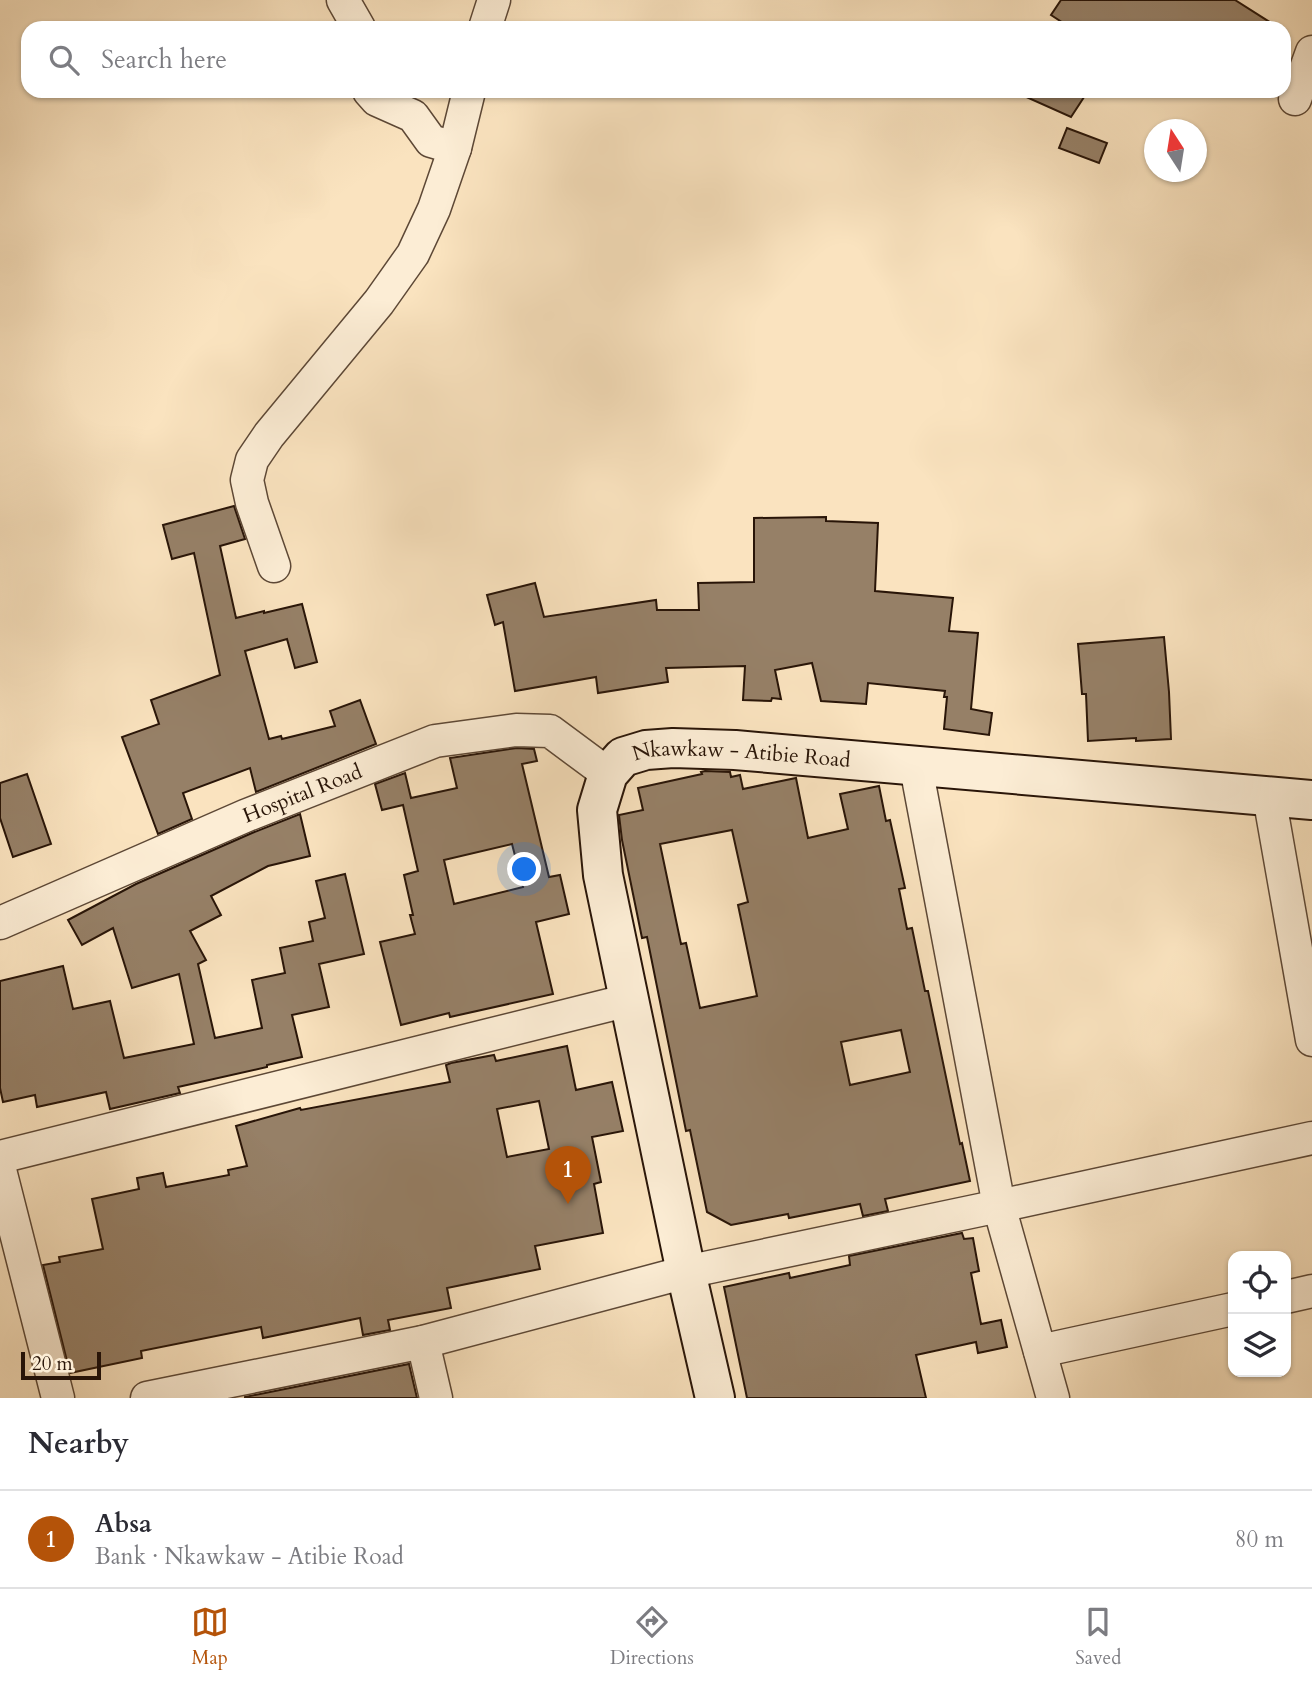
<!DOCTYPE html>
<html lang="en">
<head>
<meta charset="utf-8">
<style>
  :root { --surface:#fff; --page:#f2f2f3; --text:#2b2b33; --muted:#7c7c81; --line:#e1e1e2; --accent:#b45309 }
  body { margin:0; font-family:Cardo,serif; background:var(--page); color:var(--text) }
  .controls { position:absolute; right:21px; bottom:21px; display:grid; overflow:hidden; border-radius:14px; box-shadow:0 2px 5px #0004 }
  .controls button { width:63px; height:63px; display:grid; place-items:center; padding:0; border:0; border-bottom:2px solid var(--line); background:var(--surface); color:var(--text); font:35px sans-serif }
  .compass { position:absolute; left:1144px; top:119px; width:63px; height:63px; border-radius:50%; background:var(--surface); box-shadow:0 2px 5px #0004; rotate:348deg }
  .scale { position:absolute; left:21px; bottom:18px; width:80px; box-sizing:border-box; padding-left:7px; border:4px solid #291508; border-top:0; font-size:19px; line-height:24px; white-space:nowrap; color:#291508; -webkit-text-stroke:5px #fcedd5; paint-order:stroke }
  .you { position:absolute; left:525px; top:870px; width:24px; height:24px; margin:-18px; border:5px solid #fff; border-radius:50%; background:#1a73e8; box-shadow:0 0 0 10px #1a73e833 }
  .badge { display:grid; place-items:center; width:46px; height:46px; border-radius:50%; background:var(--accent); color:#fff; font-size:23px; font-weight:700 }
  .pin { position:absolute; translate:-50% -58px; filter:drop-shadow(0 2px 4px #0008) }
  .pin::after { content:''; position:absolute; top:37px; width:24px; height:21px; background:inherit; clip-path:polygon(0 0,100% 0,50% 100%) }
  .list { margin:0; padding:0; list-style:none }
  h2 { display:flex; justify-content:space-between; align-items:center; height:91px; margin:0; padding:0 28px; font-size:30px }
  h2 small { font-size:23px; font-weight:400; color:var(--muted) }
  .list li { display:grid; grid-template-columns:46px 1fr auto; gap:21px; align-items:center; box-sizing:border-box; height:98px; padding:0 28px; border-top:2px solid var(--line) }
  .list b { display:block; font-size:26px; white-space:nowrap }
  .list p { margin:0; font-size:23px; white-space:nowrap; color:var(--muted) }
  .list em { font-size:23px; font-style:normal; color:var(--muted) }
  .icon { flex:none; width:38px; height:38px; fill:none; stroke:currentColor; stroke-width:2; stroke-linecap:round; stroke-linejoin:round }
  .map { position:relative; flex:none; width:1312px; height:1398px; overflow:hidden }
  .search { position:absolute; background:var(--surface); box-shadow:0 2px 5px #0004; left:21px; right:21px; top:21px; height:77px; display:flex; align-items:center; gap:18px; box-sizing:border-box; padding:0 24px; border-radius:21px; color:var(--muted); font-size:26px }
  .sheet { height:189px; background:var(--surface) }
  nav { display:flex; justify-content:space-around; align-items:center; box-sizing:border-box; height:98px; border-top:2px solid var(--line); background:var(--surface); font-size:19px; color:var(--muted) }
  nav a { display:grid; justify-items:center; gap:4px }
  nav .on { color:var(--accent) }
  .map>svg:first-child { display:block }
</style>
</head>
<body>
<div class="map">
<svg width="1312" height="1398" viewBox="0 0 1312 1398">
  <rect width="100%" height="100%" fill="#fae3bf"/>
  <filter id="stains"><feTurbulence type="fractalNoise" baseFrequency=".00286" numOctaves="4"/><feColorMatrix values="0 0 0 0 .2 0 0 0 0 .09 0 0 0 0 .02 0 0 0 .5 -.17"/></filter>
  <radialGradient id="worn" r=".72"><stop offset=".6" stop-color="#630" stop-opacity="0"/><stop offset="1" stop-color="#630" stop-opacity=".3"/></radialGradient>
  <g fill="#968067" stroke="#291508" stroke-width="2" fill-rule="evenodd">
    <path d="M1061,0H1235L1279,28H1071L1051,15Z"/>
    <path d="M1013,91H1088L1071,117Z"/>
    <path d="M1067,128L1107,143L1099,163L1059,148Z"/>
    <path d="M234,506L245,539L220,546L236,618L264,611V613L302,604L317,662L295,668L287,639L245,651L269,739L281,736L282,739L335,726L330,711L360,700L376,744L256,792L250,768L183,793L192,819L158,834L122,737L159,724L151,700L220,675L194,553L172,559L163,525Z"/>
    <path d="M826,517V521L878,523L875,591L953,598L949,631L978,633L971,709L992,713L989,735L944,729L947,697H944L945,691L868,683L866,704L821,701L812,663L775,670L781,699L772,698L771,701L743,700L745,666L666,668L668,682L598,693L596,677L515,691L503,622L495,625L487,595L535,583L544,617L656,600L657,610H699L698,583L754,582V518Z"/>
    <path d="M1164,637L1169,692L1171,739L1136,741V738L1088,741L1086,694H1082L1078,644Z"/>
    <path d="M517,748L534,749L537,761L522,764L549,877L560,875L569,914L536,922L553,994L450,1017L449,1013L401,1025L380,942L415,934L410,915H413L404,875L418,871L403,805L382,810L375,784L405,773L411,798L457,788L450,758ZM512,844L523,887L454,904L444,860Z"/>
    <path d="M705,771L730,772L731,777L740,775L743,789L796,778L808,838L848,829L840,794L879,786L886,821L890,820L905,888L899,889L907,929L912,928L925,991H928L960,1144L962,1143L970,1181L885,1199L888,1211L863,1216L860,1204L789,1218L788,1214L731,1225L707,1212L690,1130L686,1131L647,937L642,938L622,840L619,815L643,810L638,788L702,774L701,772ZM732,830L748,902L738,905L757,996L700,1008L686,943L681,944L660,844ZM901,1030L910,1072L850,1085L841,1042Z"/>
    <path d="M27,774L51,844L13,857L0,818V783Z"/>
    <path d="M300,814L310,856L268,866L211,896L221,915L190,931L206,960L198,964L215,1038L262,1028L252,980L285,973L280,948L313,941L309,922L325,918L316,881L345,874L364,954L319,964L329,1007L292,1015L302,1057L267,1065V1067L178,1087L180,1093L110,1109L106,1092L37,1107L35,1095L3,1102L0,1088V981L63,966L73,1009L110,1001L124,1058L194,1044L179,974L132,988L113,928L82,945L68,920L136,884L252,833Z"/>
    <path d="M567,1046L576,1090L612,1082L623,1131L592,1137L601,1182L594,1184L603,1233L535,1246L540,1269L447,1288L451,1308L388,1320L390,1330L363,1335L360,1318L263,1338L261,1327L141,1351L142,1358L70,1373L43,1265L60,1262L59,1257L103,1249L92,1199L139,1189L137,1178L163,1173L166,1187L229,1175L228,1170L247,1166L236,1126L300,1108L301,1110L450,1082L446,1065L451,1063L494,1055L496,1061ZM539,1101L549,1149L507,1157L497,1109Z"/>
    <path d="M962,1233L964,1239L973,1238L979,1271L971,1273L981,1324L1001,1320L1007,1347L978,1353L976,1342L916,1355L926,1398H747L724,1287L789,1273L790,1278L850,1265L849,1256Z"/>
    <path d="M409,1364L417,1398H245V1397Z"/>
  </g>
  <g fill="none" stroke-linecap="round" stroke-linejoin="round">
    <g stroke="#5d4836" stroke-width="35">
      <g id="street">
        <path d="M343,0L359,28"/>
        <path d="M485,28L494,0"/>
        <path d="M369,91L377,100L413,116L431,141L455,148"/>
        <path d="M1295,99L1312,52"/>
        <path d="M274,566L252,503L247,480L252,460L269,435L379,302L413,254L434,209L455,148L469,91"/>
        <path d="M916,767L999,1206L1053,1398"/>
        <path d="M1269,796L1312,1040"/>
        <path id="s1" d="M0,923L245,816L435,741L516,730L550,731L608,774"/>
        <path d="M0,1157L629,1000"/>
        <path d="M0,1170L58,1398"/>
        <path d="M1286,1297L1312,1291"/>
        <path d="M423,1342L436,1398"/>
        <path d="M1040,1351L1233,1309"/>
        <path d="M147,1398L423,1342L686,1272L999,1206L1312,1138"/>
      </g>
    </g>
    <g stroke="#291508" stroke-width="42">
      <g id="secondary">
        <path id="s2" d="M715,1398L686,1272L603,875L597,810L608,774L623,757L646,750L673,748L735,750L1312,800"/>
      </g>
    </g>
    <use href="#street" stroke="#fcedd5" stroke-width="32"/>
    <use href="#secondary" stroke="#fcedd5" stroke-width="38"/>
  </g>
  <g text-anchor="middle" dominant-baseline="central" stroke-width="5" stroke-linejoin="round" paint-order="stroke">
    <g font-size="21" fill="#291508" stroke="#fcedd5">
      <text stroke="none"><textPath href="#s2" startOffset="780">Nkawkaw - Atibie Road</textPath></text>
      <text stroke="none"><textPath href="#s1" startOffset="329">Hospital Road</textPath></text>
    </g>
  </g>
  <rect width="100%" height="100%" filter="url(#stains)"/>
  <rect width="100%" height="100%" fill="url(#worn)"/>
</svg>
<div class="controls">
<button><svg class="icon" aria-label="locate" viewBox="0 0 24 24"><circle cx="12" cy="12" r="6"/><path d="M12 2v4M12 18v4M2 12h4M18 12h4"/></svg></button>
<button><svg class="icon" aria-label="layers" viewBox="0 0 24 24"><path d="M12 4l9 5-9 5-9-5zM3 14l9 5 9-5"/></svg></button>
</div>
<svg class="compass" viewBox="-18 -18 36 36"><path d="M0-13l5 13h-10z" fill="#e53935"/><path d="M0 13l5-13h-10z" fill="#7c7c81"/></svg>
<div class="scale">20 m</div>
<div class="you"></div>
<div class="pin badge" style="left:568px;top:1204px">1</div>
<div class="search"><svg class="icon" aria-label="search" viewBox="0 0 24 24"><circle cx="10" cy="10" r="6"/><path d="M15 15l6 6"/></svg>Search here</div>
</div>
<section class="sheet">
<h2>Nearby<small></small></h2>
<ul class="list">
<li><span class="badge">1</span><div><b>Absa</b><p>Bank · Nkawkaw - Atibie Road</p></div><em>80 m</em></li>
</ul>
</section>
<nav>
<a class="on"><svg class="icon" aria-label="map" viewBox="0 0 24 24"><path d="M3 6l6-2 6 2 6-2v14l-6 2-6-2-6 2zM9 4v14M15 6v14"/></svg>Map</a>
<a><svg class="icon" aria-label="directions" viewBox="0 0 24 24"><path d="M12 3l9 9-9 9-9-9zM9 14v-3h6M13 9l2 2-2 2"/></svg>Directions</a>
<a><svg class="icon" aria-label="saved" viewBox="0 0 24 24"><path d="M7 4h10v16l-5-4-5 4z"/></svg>Saved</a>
</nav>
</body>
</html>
